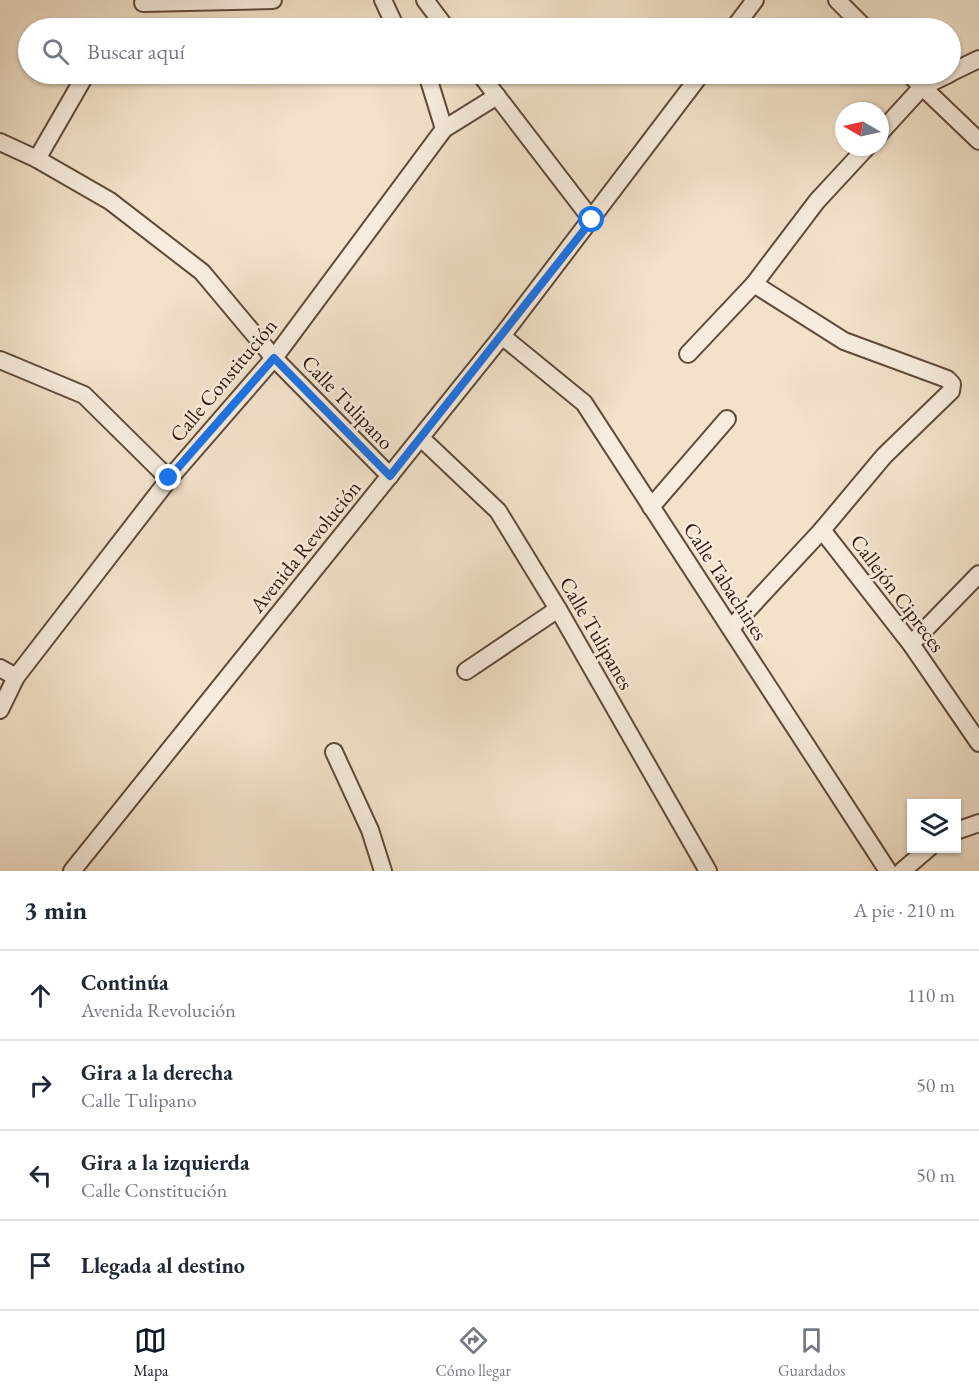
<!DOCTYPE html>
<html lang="es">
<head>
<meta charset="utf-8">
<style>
  :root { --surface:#fff; --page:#f6f6f7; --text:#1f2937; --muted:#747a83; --line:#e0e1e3; --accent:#111827 }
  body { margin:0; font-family:"EB Garamond",serif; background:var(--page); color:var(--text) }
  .controls { position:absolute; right:18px; bottom:18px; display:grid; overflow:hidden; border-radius:0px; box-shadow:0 2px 4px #0004 }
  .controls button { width:54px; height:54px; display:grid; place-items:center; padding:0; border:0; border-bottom:2px solid var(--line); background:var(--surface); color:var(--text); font:30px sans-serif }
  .compass { position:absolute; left:835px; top:102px; width:54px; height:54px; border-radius:50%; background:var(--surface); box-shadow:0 2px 4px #0004; rotate:279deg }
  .stop { position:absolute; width:18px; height:18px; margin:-14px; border:4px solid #1a73e8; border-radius:50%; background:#fff }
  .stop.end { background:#1a73e8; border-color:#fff; box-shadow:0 2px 6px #0008 }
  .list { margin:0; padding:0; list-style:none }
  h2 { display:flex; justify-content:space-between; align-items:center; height:78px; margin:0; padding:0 24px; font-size:26px }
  h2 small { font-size:20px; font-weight:400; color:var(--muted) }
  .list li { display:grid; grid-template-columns:39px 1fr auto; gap:18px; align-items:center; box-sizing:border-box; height:90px; padding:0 24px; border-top:2px solid var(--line) }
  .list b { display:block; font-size:22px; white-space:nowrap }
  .list p { margin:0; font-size:20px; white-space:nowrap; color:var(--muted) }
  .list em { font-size:20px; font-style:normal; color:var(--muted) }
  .icon { flex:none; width:33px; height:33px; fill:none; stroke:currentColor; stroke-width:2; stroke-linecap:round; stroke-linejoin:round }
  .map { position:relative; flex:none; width:979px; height:871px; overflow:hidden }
  .search { position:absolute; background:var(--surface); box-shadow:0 2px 4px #0004; left:18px; right:18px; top:18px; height:66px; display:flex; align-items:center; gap:15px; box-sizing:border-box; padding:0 21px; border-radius:33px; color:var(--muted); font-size:22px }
  .sheet { height:438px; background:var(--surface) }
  nav { display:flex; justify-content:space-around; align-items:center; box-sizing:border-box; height:84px; border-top:2px solid var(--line); background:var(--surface); font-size:16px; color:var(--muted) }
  nav a { display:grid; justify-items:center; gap:3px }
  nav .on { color:var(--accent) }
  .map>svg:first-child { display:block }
</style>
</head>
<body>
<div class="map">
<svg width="979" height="871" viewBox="0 0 979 871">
  <rect width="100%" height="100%" fill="#f2e2ca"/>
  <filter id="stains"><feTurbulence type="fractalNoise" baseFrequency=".00333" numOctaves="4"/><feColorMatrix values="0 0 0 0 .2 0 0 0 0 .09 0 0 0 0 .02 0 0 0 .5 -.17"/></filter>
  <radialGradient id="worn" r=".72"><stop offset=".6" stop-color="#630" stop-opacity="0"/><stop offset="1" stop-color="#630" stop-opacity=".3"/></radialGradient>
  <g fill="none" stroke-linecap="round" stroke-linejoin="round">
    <g stroke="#604a39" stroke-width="20">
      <g id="street">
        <path d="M383,0L396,28"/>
        <path d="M425,0L446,28"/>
        <path d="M837,0L865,28"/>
        <path d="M143,3L273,0"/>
        <path d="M734,28L755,0"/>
        <path d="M950,73L979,59"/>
        <path d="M427,74L444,129"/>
        <path d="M480,74L592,220"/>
        <path d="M909,74L979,141"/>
        <path d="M880,133L922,87L949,74"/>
        <path d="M0,142L37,159L110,201L202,272L274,358L390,476"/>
        <path d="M37,159L86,74"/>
        <path d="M502,336L584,403L888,871"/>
        <path d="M688,354L754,284L817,201L867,147"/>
        <path d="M0,360L84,395L169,479"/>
        <path d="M421,438L498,511L558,609L708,871"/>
        <path d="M651,507L727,419"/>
        <path d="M822,530L911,644L979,743"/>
        <path d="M731,628L822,530L884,456L951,391L952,384L947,379L844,341L754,284"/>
        <path d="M911,644L979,574"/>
        <path d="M0,668L16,677"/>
        <path d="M466,671L558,609"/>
        <path d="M0,710L16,677L169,479L274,358L444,129L497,96"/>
        <path d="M334,752L370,830L383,871"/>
        <path d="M956,831L979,823"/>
        <path d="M72,871L502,336L701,74"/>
        <path d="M902,871L929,848"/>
      </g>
    </g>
    <use href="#street" stroke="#f7ecdd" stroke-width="16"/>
  </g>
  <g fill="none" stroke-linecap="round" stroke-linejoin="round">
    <path stroke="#1a73e8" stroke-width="8" d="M169,478L274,358L390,476L592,220"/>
  </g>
  <g text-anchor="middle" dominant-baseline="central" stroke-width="5" stroke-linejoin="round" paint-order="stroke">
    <g font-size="21" fill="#301709" stroke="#f7ecdd">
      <text transform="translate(223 380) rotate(-50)">Calle Constitución</text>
      <text transform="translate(348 402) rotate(46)">Calle Tulipano</text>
      <text transform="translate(305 546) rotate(-51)">Avenida Revolución</text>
      <text transform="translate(726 581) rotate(57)">Calle Tabachines</text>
      <text transform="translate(898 593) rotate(53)">Callejón Cipreces</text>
      <text transform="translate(597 633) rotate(60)">Calle Tulipanes</text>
    </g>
  </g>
  <rect width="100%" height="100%" filter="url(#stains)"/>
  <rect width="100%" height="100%" fill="url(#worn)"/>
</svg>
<div class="controls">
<button><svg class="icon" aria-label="layers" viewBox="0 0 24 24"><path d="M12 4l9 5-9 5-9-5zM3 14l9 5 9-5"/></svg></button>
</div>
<svg class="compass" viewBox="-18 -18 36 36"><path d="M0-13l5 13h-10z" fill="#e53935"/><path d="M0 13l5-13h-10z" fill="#747a83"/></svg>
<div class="stop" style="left:592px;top:220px"></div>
<div class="stop end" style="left:169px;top:478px"></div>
<div class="search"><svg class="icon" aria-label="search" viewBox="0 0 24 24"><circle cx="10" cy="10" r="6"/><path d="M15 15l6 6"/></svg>Buscar aquí</div>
</div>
<section class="sheet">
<h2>3 min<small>A pie · 210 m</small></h2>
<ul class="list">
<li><svg class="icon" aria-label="ahead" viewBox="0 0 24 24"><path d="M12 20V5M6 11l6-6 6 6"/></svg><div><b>Continúa</b><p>Avenida Revolución</p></div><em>110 m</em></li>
<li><svg class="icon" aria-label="right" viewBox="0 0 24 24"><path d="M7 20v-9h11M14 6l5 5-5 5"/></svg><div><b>Gira a la derecha</b><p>Calle Tulipano</p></div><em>50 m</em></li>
<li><svg class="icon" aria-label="left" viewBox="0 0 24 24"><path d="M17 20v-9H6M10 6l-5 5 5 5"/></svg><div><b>Gira a la izquierda</b><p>Calle Constitución</p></div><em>50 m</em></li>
<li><svg class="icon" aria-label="arrive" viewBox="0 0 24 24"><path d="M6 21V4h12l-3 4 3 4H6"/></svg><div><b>Llegada al destino</b></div></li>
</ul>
</section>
<nav>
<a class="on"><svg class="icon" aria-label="map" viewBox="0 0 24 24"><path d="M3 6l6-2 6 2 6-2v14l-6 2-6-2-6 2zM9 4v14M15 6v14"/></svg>Mapa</a>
<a><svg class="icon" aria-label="directions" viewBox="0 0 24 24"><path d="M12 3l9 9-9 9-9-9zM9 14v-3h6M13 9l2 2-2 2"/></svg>Cómo llegar</a>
<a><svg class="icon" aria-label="saved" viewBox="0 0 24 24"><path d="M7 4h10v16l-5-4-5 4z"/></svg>Guardados</a>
</nav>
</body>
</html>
